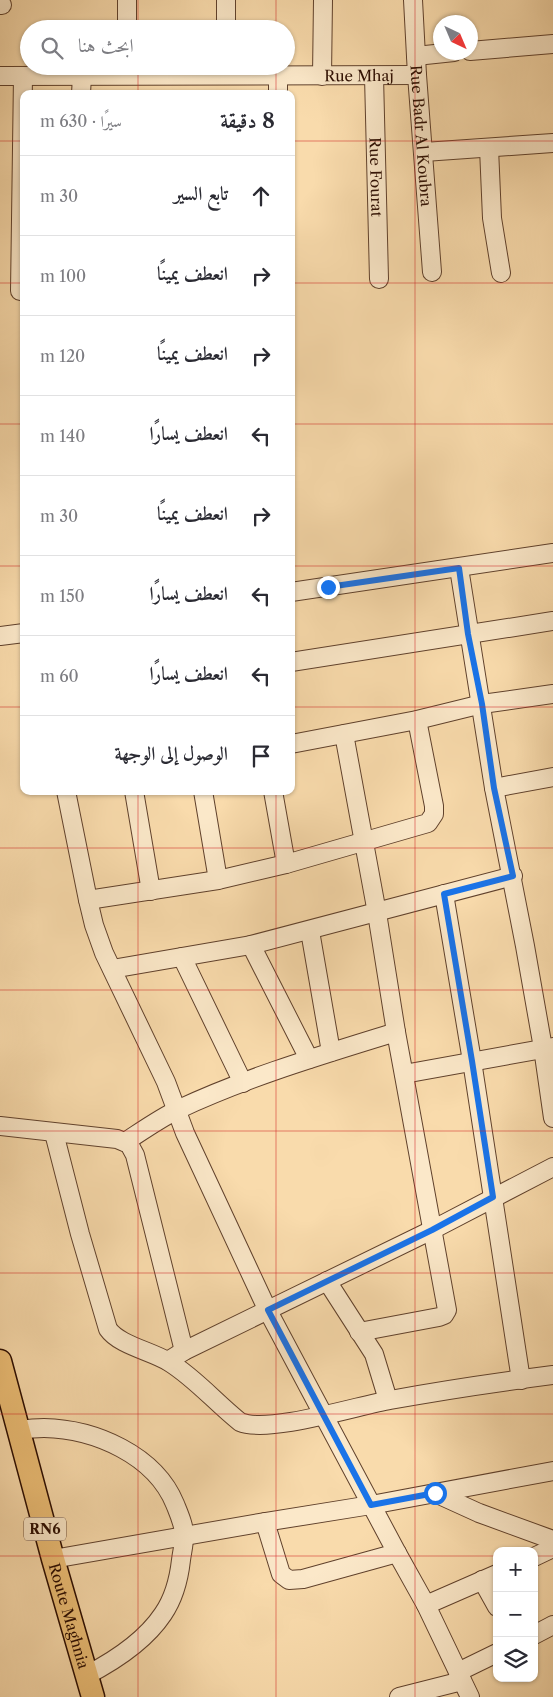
<!DOCTYPE html>
<html lang="ar">
<head>
<meta charset="utf-8">
<style>
  :root { --surface:#fff; --page:#f2f2f3; --text:#2b2b33; --muted:#7c7c81; --line:#e1e1e2 }
  body { margin:0; font-family:"Libre Caslon Text",Amiri,serif; background:var(--page); color:var(--text); direction:rtl }
  .controls { position:absolute; right:15px; bottom:15px; display:grid; overflow:hidden; border-radius:10px; box-shadow:0 1px 4px #0004 }
  .controls button { width:45px; height:45px; display:grid; place-items:center; padding:0; border:0; border-bottom:1px solid var(--line); background:var(--surface); color:var(--text); font:25px sans-serif }
  .compass { position:absolute; left:433px; top:15px; width:45px; height:45px; border-radius:50%; background:var(--surface); box-shadow:0 1px 4px #0004; rotate:136deg }
  .stop { position:absolute; width:15px; height:15px; margin:-11px; border:4px solid #1a73e8; border-radius:50%; background:#fff }
  .stop.end { background:#1a73e8; border-color:#fff; box-shadow:0 1px 5px #0008 }
  .list { margin:0; padding:0; list-style:none }
  h2 { display:flex; justify-content:space-between; align-items:center; height:65px; margin:0; padding:0 20px; font-size:21px }
  h2 small { font-size:16px; font-weight:400; color:var(--muted) }
  .list li { display:grid; grid-template-columns:32px 1fr auto; gap:15px; align-items:center; box-sizing:border-box; height:80px; padding:0 20px; border-top:1px solid var(--line) }
  .list b { display:block; font-size:19px; white-space:nowrap }
  .list em { font-size:16px; font-style:normal; color:var(--muted) }
  .icon { flex:none; width:28px; height:28px; fill:none; stroke:currentColor; stroke-width:2; stroke-linecap:round; stroke-linejoin:round }
  .map { position:relative; flex:none; width:553px; height:1697px; overflow:hidden; direction:ltr }
  .search { position:absolute; background:var(--surface); box-shadow:0 1px 4px #0004; left:20px; top:20px; width:275px; height:55px; display:flex; align-items:center; gap:12px; box-sizing:border-box; padding:0 18px; border-radius:28px; color:var(--muted); font-size:19px }
  .panel { position:absolute; background:var(--surface); box-shadow:0 1px 4px #0004; left:20px; top:90px; width:275px; height:705px; border-radius:10px; direction:rtl }
  .map>svg:first-child { display:block }
</style>
</head>
<body>
<div class="map">
<svg width="553" height="1697" viewBox="0 0 553 1697">
  <rect width="100%" height="100%" fill="#f9dbac"/>
  <filter id="stains"><feTurbulence type="fractalNoise" baseFrequency=".004" numOctaves="4"/><feColorMatrix values="0 0 0 0 .2 0 0 0 0 .09 0 0 0 0 .02 0 0 0 .5 -.17"/></filter>
  <radialGradient id="worn" r=".72"><stop offset=".6" stop-color="#630" stop-opacity="0"/><stop offset="1" stop-color="#630" stop-opacity=".3"/></radialGradient>
  <g fill="none" stroke-linecap="round" stroke-linejoin="round">
    <g stroke="#60412c" stroke-width="20">
      <g id="minor">
        <path id="s1" d="M413,0L417,75L432,272"/>
        <path d="M0,5H2"/>
        <path d="M127,29V0"/>
        <path d="M226,29V0"/>
        <path d="M470,51L553,44"/>
        <path d="M416,56L454,52"/>
        <path id="s2" d="M0,76L417,75"/>
        <path d="M322,76L323,0"/>
        <path id="s3" d="M374,76L379,279"/>
        <path d="M81,94L82,75"/>
        <path d="M278,94V76"/>
        <path d="M489,148L492,218L501,273"/>
        <path d="M424,152L553,143"/>
        <path d="M20,291L23,76"/>
        <path d="M459,568L494,788L525,946L543,1048L553,1118"/>
        <path d="M291,592L553,553"/>
        <path d="M0,636L24,633"/>
        <path d="M291,662L553,621"/>
        <path d="M344,734L377,913L396,1032L447,1310L444,1315L439,1317L359,1332"/>
        <path d="M291,744L417,720L482,704L553,694"/>
        <path d="M494,788L553,777"/>
        <path d="M66,791L88,900L94,925L104,953L166,1082L185,1133L268,1311L397,1553L426,1605L470,1697"/>
        <path d="M134,791L151,891"/>
        <path d="M203,791L218,880"/>
        <path d="M273,791L286,864"/>
        <path d="M444,894L472,1061L521,1380"/>
        <path d="M88,900L218,880L286,864L428,823L434,814V806L417,720"/>
        <path d="M310,931L331,1052"/>
        <path d="M251,945L309,1059"/>
        <path d="M182,957L243,1083"/>
        <path d="M112,969L251,945L513,876"/>
        <path d="M404,1074L553,1047"/>
        <path d="M0,1126L117,1139L129,1144L135,1155L184,1351"/>
        <path d="M54,1133L80,1234L108,1329C119,1345 151,1351 169,1362C195,1378 215,1402 240,1422C268,1434 357,1406 390,1400C444,1390 499,1382 553,1375"/>
        <path d="M125,1142C142,1131 159,1119 177,1110C247,1077 322,1055 396,1032"/>
        <path d="M327,1281L374,1354L388,1400"/>
        <path d="M168,1361L184,1351L432,1230L553,1167"/>
        <path d="M18,1430C26,1429 35,1428 44,1428C95,1429 155,1455 175,1504C179,1514 185,1527 184,1537C184,1545 182,1552 181,1560C179,1578 174,1598 163,1614C145,1641 116,1660 87,1675"/>
        <path d="M435,1493L479,1513L553,1540"/>
        <path d="M265,1522L281,1574L289,1580L303,1579L397,1553"/>
        <path d="M534,1557L553,1548"/>
        <path d="M53,1559L265,1522L371,1505L553,1471"/>
        <path d="M482,1580L497,1607"/>
        <path d="M426,1605L497,1574"/>
        <path d="M534,1635L553,1625"/>
        <path d="M458,1672L497,1653"/>
        <path d="M399,1697L462,1681"/>
      </g>
    </g>
    <g stroke="#2d0e02" stroke-width="25">
      <g id="major">
        <path id="s4" d="M0,1361L53,1559L93,1697"/>
      </g>
    </g>
    <use href="#minor" stroke="#fbe8c9" stroke-width="18"/>
    <use href="#major" stroke="#ecbe76" stroke-width="22"/>
  </g>
  <g fill="none" stroke-linecap="round" stroke-linejoin="round">
    <path stroke="#1a73e8" stroke-width="6" d="M328,587L459,568L468,634L482,704L494,788L513,876L444,894L472,1061L493,1197L432,1230L268,1310L371,1505L435,1493"/>
  </g>
  <path fill="none" stroke="#d62828" stroke-width="1" stroke-opacity="0.55" d="M138,0V29M276,0V29M415,0V1697M138,66V94M276,66V94M0,141H24M291,141H553M0,283H24M291,283H553M0,424H24M291,424H553M0,566H24M291,566H553M0,707H24M291,707H553M138,791V1697M276,791V1697M0,848H553M0,990H553M0,1131H553M0,1273H553M0,1414H553M0,1556H497M534,1556H553"/>
  <g text-anchor="middle" dominant-baseline="central" stroke-width="5" stroke-linejoin="round" paint-order="stroke">
    <rect fill="#fbe8c9" stroke="#6b4f3e" stroke-width="1" x="24" y="1517.5" width="42" height="23" rx="4"/>
    <g font-size="14" font-weight="bold" fill="#2d0e02">
      <text x="45" y="1529">RN6</text>
    </g>
    <g font-size="15" fill="#2d0e02" stroke="#fbe8c9">
      <text stroke="none"><textPath href="#s2" startOffset="359">Rue Mhaj</textPath></text>
      <text stroke="none"><textPath href="#s1" startOffset="136">Rue Badr Al Koubra</textPath></text>
      <text stroke="none"><textPath href="#s3" startOffset="101">Rue Fourat</textPath></text>
      <text stroke="none"><textPath href="#s4" startOffset="264">Route Maghnia</textPath></text>
    </g>
  </g>
  <rect width="100%" height="100%" filter="url(#stains)"/>
  <rect width="100%" height="100%" fill="url(#worn)"/>
</svg>
<div class="controls">
<button>+</button>
<button>−</button>
<button><svg class="icon" aria-label="layers" viewBox="0 0 24 24"><path d="M12 4l9 5-9 5-9-5zM3 14l9 5 9-5"/></svg></button>
</div>
<svg class="compass" viewBox="-18 -18 36 36"><path d="M0-13l5 13h-10z" fill="#e53935"/><path d="M0 13l5-13h-10z" fill="#7c7c81"/></svg>
<div class="stop" style="left:435px;top:1493px"></div>
<div class="stop end" style="left:328px;top:587px"></div>
<div class="search"><svg class="icon" aria-label="search" viewBox="0 0 24 24"><circle cx="10" cy="10" r="6"/><path d="M15 15l6 6"/></svg>ابحث هنا</div>
<section class="panel">
<h2>8 دقيقة<small>سيرًا · 630 m</small></h2>
<ul class="list">
<li><svg class="icon" aria-label="ahead" viewBox="0 0 24 24"><path d="M12 20V5M6 11l6-6 6 6"/></svg><div><b>تابع السير</b></div><em>30 m</em></li>
<li><svg class="icon" aria-label="right" viewBox="0 0 24 24"><path d="M7 20v-9h11M14 6l5 5-5 5"/></svg><div><b>انعطف يمينًا</b></div><em>100 m</em></li>
<li><svg class="icon" aria-label="right" viewBox="0 0 24 24"><path d="M7 20v-9h11M14 6l5 5-5 5"/></svg><div><b>انعطف يمينًا</b></div><em>120 m</em></li>
<li><svg class="icon" aria-label="left" viewBox="0 0 24 24"><path d="M17 20v-9H6M10 6l-5 5 5 5"/></svg><div><b>انعطف يسارًا</b></div><em>140 m</em></li>
<li><svg class="icon" aria-label="right" viewBox="0 0 24 24"><path d="M7 20v-9h11M14 6l5 5-5 5"/></svg><div><b>انعطف يمينًا</b></div><em>30 m</em></li>
<li><svg class="icon" aria-label="left" viewBox="0 0 24 24"><path d="M17 20v-9H6M10 6l-5 5 5 5"/></svg><div><b>انعطف يسارًا</b></div><em>150 m</em></li>
<li><svg class="icon" aria-label="left" viewBox="0 0 24 24"><path d="M17 20v-9H6M10 6l-5 5 5 5"/></svg><div><b>انعطف يسارًا</b></div><em>60 m</em></li>
<li><svg class="icon" aria-label="arrive" viewBox="0 0 24 24"><path d="M6 21V4h12l-3 4 3 4H6"/></svg><div><b>الوصول إلى الوجهة</b></div></li>
</ul>
</section>
</div>
</body>
</html>
